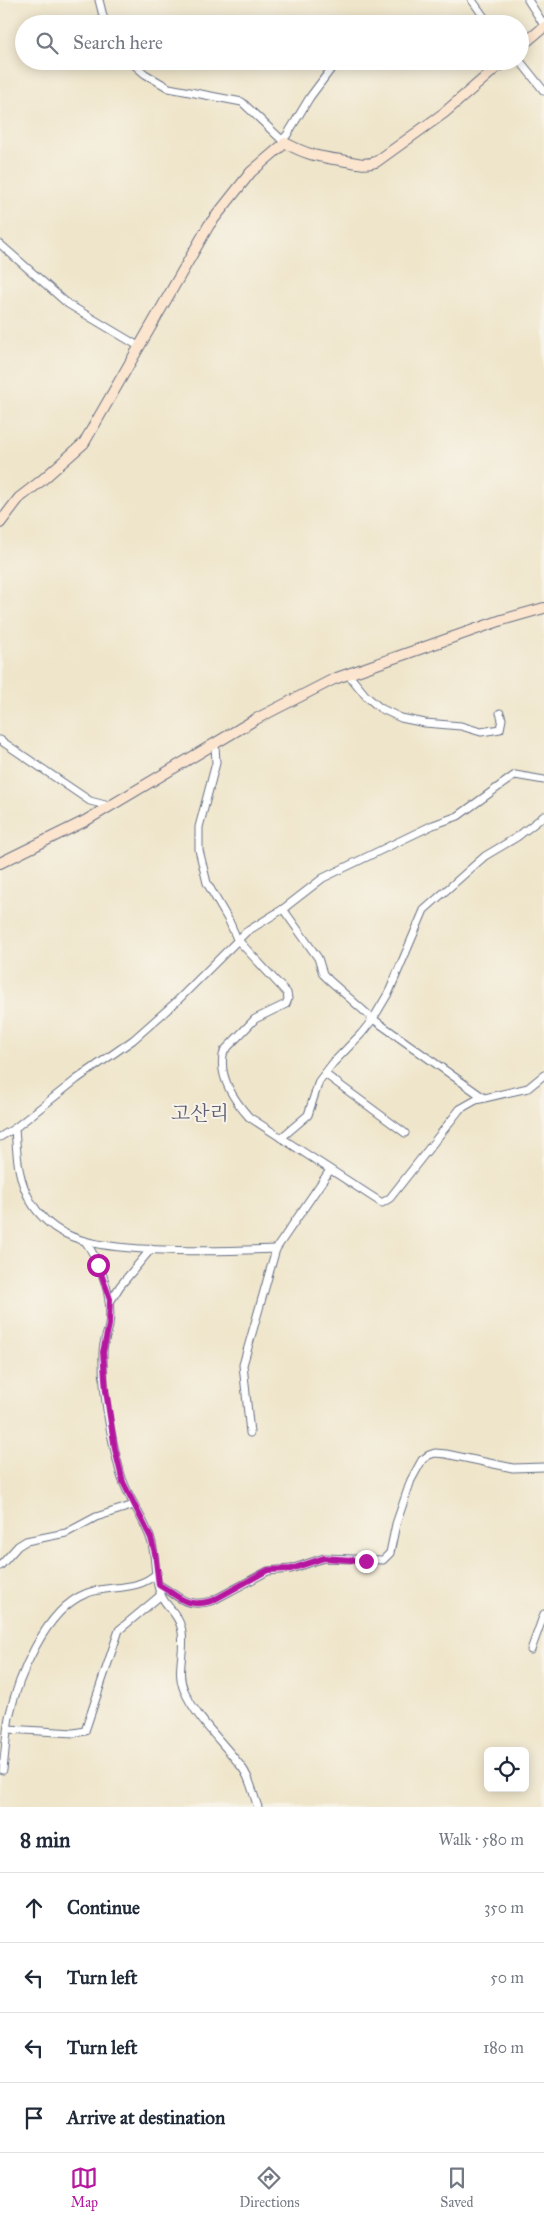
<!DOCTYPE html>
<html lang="en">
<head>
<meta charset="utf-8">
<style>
  :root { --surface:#fff; --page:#f6f6f7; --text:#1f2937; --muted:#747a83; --line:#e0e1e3; --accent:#b5179e }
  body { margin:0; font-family:"IM FELL Great Primer","Noto Serif KR",serif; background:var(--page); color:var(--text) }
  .controls { position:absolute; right:15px; bottom:15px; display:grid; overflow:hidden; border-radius:8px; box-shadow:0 2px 12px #0003 }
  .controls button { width:45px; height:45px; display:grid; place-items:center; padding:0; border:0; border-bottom:1px solid var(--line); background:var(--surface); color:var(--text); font:25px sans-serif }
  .stop { position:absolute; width:15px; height:15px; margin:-11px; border:4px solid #b5179e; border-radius:50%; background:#fff }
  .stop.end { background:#b5179e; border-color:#fff; box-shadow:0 1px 5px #0008 }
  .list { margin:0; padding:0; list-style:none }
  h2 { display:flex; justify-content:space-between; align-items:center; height:65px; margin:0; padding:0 20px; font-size:21px }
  h2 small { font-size:16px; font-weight:400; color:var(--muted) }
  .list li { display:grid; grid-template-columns:32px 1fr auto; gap:15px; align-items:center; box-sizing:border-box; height:70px; padding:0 20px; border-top:1px solid var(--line) }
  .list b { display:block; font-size:19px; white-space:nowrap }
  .list em { font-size:16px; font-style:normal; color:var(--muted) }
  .icon { flex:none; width:28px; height:28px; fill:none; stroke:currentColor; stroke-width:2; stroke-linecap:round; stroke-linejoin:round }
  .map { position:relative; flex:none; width:544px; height:1807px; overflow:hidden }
  .search { position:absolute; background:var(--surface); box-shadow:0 2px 12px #0003; left:15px; right:15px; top:15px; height:55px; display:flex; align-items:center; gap:12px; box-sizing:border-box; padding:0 18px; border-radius:28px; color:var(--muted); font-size:19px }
  .sheet { height:345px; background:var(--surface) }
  nav { display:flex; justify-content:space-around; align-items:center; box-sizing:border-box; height:70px; border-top:1px solid var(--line); background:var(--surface); font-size:14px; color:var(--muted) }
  nav a { display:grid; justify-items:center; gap:2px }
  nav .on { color:var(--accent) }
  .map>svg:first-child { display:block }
</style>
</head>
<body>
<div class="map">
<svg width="544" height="1807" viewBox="0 0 544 1807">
  <rect width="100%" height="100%" fill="#f7f3e8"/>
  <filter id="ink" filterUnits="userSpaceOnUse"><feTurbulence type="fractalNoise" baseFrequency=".02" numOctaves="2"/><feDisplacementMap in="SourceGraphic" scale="10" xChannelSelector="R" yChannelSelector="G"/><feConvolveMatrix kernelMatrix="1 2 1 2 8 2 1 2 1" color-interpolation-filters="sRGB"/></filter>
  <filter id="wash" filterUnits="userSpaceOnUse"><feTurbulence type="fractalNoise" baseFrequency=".0096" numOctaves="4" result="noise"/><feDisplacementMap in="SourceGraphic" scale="20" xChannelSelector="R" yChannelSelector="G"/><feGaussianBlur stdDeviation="1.12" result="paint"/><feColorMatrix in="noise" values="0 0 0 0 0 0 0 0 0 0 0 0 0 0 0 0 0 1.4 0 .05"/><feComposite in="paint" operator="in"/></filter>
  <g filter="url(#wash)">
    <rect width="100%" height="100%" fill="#efe5ca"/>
  </g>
  <g filter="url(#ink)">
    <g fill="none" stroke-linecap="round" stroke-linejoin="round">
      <g stroke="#656f84" stroke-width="9">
        <g id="street">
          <path d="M99,0L105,24"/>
          <path d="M472,0L489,24"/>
          <path d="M528,0L544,25"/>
          <path d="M130,61L145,74L169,88L242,102L285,143"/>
          <path d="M520,61L544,91"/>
          <path d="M282,140L287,135L310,97L337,61"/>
          <path d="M0,244L68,304L140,347"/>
          <path d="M348,674L366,696L380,708L401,718L425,723L461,726L481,732L500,729L502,719L500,713"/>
          <path d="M0,740L90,801L109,806"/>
          <path d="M215,745L216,763L199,827V850L207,883L229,921L237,939L287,993L288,999L286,1004L255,1019L224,1051C217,1075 234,1100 249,1117L382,1203L390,1198L460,1109L476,1100L528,1088L544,1075"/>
          <path d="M283,909L318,958L323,974L329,980L373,1019L484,1098"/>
          <path d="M325,1074L405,1133"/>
          <path d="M15,1128C17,1155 17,1178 31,1202C38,1214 51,1227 64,1233C87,1245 116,1247 142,1249C187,1252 231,1251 276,1249"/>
          <path d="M0,1137L15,1128L77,1079L133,1040L176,1002L246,932L283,909L323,878L433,825L458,816L515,775L544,780"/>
          <path d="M281,1138L308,1115L319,1081L333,1063L361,1034L373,1019L389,992L424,910L485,856L517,837L544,816"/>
          <path d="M85,1241C102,1265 113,1297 109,1326C107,1335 103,1343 103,1352C102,1391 110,1434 120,1472C126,1496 143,1516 151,1540C157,1558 153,1578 161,1595C166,1607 177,1612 181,1627C187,1648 175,1670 184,1690C197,1720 224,1743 243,1769C251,1780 253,1795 258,1807"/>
          <path d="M110,1302L120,1286L151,1249"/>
          <path d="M250,1433L243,1365L276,1249L330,1170"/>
          <path d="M0,1566L18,1546L26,1541L66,1533L96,1517L134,1505"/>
          <path d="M159,1585C181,1597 184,1608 212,1601L268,1571L291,1569L324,1558L383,1560L390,1553L396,1524L411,1480L422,1460L429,1455L435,1453L446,1454L513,1468L544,1467"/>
          <path d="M531,1650L544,1614"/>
          <path d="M8,1729L74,1733L85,1731L119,1630L161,1595"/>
          <path d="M3,1770C5,1753 6,1735 9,1717C18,1678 45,1610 85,1594C108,1584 136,1593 157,1573"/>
        </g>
      </g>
      <g stroke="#656f84" stroke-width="12">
        <g id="secondary">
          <path d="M520,47L544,27"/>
          <path d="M0,523L19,498L41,481L84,443L209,225L251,172L285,143C306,154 317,157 341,160C354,162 362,166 376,162L444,113L504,61"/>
          <path d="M0,863L85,821L256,719L334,679L502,620L544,608"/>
        </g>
      </g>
      <use href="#street" stroke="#fff" stroke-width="7"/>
      <use href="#secondary" stroke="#fce5cf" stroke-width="10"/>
    </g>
  </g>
  <g fill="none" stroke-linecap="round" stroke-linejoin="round" filter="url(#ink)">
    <path stroke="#b5179e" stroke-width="6" d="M98,1265L110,1299L109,1325L103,1352L106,1391L115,1449L123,1482L151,1538L155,1553L159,1585C181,1597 184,1608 212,1601L268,1570L291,1569L324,1558L366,1561"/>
  </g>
  <g text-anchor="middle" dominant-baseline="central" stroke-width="4" stroke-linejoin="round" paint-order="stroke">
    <g font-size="20" fill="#605e73" stroke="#f7f3e8">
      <text x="200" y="1113">고산리</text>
    </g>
  </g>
</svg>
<div class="controls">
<button><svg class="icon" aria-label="locate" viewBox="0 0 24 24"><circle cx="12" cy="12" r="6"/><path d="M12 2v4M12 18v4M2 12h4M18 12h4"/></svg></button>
</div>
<div class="stop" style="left:98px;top:1265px"></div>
<div class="stop end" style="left:366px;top:1561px"></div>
<div class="search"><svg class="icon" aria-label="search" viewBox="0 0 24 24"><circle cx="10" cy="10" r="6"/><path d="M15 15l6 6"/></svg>Search here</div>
</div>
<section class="sheet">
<h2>8 min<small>Walk · 580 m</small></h2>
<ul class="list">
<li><svg class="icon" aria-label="ahead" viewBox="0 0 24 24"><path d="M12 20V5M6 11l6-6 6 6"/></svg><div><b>Continue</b></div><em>350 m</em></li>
<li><svg class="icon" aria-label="left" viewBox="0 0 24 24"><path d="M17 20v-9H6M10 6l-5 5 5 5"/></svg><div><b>Turn left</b></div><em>50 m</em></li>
<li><svg class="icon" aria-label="left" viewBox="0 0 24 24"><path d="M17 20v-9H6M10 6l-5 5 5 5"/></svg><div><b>Turn left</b></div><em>180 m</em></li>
<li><svg class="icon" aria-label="arrive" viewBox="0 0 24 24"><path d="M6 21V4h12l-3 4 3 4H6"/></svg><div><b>Arrive at destination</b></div></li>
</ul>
</section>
<nav>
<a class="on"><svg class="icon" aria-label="map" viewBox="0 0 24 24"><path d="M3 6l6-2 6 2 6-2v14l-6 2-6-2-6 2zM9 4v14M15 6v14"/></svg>Map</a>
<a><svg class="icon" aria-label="directions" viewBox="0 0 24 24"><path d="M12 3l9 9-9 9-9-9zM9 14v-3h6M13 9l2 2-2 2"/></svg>Directions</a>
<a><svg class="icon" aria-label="saved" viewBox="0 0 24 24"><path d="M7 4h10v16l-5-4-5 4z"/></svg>Saved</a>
</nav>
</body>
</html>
